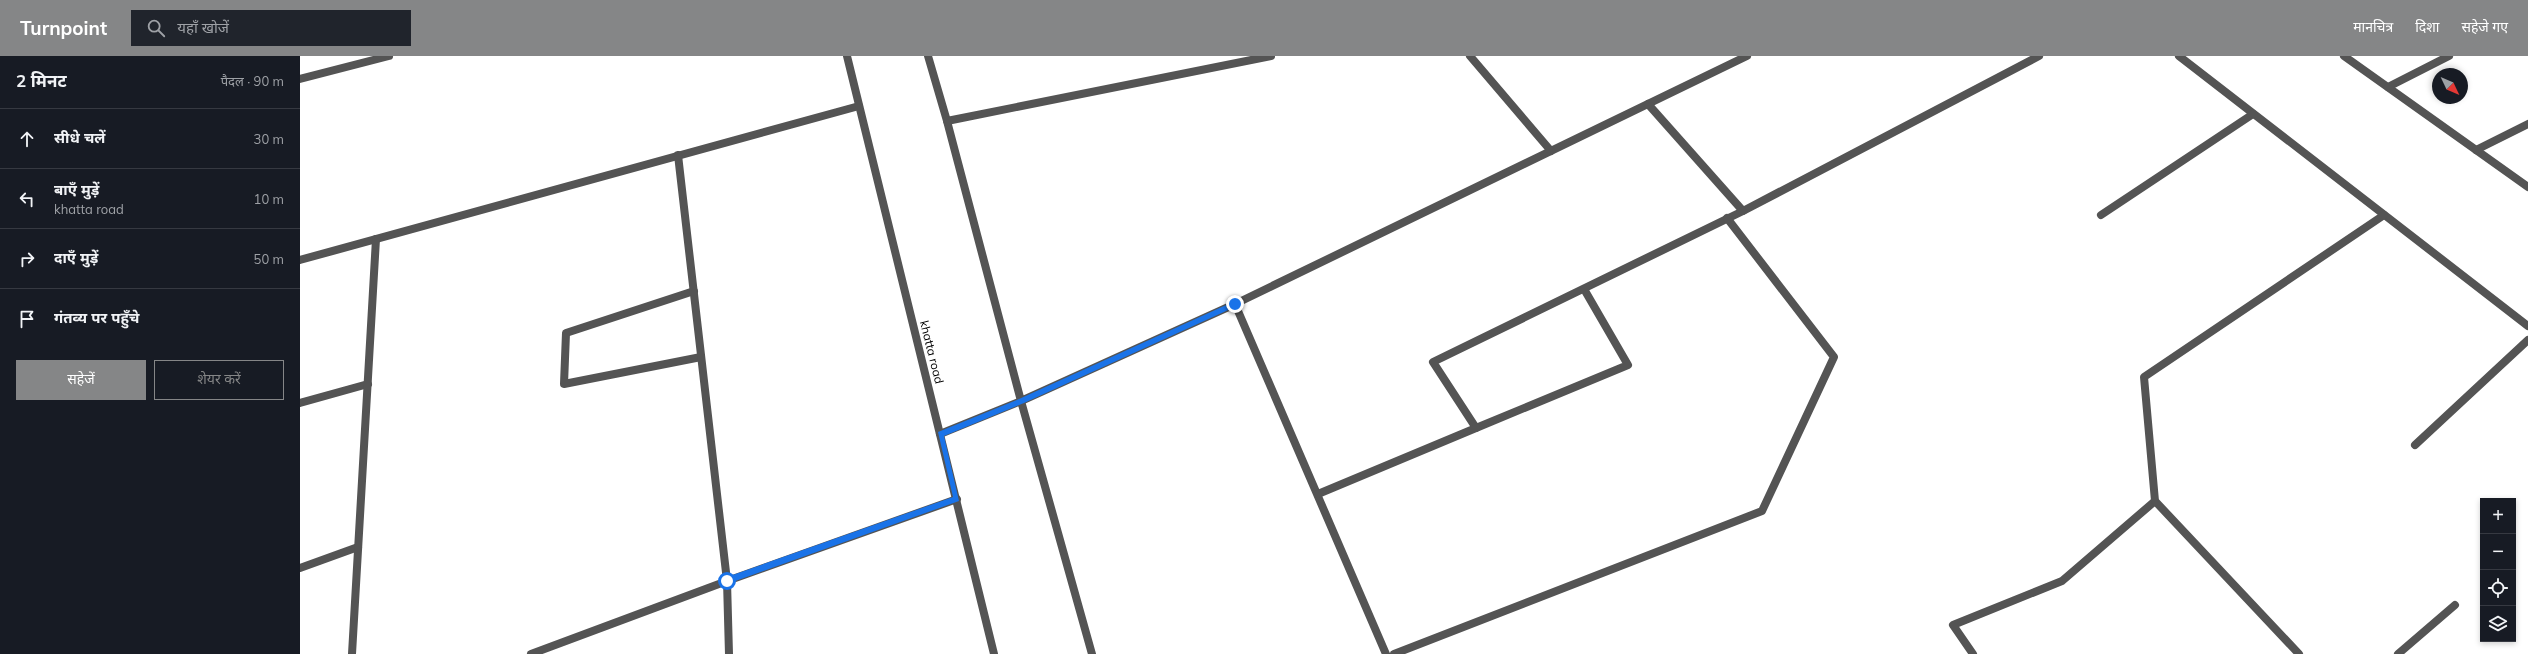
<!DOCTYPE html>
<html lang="hi">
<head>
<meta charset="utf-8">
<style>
  :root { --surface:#171b24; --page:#20242c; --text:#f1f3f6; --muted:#9ea1a6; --line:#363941; --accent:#858687 }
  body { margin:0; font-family:Mulish,"Noto Sans Devanagari",sans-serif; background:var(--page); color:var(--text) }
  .controls { position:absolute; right:12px; bottom:12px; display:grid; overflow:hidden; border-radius:0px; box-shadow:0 2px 6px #0003 }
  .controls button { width:36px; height:36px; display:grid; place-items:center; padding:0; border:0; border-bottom:1px solid var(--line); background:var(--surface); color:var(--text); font:20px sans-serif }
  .compass { position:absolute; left:2132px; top:12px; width:36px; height:36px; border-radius:50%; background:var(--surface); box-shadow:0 2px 6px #0003; rotate:134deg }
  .stop { position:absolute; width:12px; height:12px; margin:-9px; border:3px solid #1a73e8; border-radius:50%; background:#fff }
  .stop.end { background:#1a73e8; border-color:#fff; box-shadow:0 1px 4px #0008 }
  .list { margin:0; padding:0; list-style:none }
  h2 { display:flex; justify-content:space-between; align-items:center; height:52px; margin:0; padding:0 16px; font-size:17px }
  h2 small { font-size:13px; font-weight:400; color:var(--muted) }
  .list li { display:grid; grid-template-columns:26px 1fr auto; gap:12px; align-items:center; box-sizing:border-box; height:60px; padding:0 16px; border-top:1px solid var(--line) }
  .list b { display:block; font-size:15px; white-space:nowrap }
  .list p { margin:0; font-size:13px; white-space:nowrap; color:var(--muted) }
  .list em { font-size:13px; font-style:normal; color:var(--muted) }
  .actions { display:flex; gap:8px; padding:12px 16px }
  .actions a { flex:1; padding:9px 0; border:1px solid var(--accent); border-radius:0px; text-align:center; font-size:14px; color:var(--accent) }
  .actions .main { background:var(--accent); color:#fff }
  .icon { flex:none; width:22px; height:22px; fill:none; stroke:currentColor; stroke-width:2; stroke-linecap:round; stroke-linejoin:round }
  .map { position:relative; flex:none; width:2228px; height:598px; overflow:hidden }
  header { display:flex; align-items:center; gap:24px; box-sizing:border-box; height:56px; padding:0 20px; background:var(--accent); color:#fff }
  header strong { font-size:19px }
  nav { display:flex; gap:22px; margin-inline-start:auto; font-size:14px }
  .search { width:280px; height:36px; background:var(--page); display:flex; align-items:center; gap:10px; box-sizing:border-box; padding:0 14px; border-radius:0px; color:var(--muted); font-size:15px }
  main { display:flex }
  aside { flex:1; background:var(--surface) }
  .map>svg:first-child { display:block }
</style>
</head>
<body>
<header>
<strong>Turnpoint</strong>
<div class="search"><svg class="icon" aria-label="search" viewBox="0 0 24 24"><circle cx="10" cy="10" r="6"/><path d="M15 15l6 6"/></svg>यहाँ खोजें</div>
<nav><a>मानचित्र</a><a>दिशा</a><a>सहेजे गए</a></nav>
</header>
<main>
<aside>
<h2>2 मिनट<small>पैदल · 90 m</small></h2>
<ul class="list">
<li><svg class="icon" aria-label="ahead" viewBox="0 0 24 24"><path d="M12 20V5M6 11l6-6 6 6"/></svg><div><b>सीधे चलें</b></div><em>30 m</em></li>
<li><svg class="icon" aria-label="left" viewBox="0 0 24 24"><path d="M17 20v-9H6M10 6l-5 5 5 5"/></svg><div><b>बाएँ मुड़ें</b><p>khatta road</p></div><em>10 m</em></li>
<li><svg class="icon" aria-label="right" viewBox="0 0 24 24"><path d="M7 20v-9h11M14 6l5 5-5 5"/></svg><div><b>दाएँ मुड़ें</b></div><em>50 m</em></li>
<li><svg class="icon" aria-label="arrive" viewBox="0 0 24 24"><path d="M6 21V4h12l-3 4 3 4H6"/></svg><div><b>गंतव्य पर पहुँचे</b></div></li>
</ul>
<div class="actions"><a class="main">सहेजें</a><a>शेयर करें</a></div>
</aside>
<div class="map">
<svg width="2228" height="598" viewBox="0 0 2228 598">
  <rect width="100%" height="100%" fill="#fff"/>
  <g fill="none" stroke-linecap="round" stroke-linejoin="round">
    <g stroke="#545454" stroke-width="8">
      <path d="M628,0L647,65"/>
      <path d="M971,0L647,65L721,345L935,248L1447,0"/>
      <path d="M1170,0L1251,95"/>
      <path d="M1879,0L2228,270"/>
      <path d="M2044,0L2228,131"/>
      <path d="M2088,31L2149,0"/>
      <path d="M1348,48L1443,155L1739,0"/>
      <path d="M2176,94L2228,68"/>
      <path d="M1801,159L1953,58"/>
      <path d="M0,204L559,50"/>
      <path d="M1284,233L1328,309L1176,372L1133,306L1443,155"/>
      <path d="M394,235L266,277L264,328L401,301"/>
      <path d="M935,248L1086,598"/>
      <path d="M0,347L68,328"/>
      <path d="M640,378L721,345L792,598"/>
      <path d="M2115,389L2228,284"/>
      <path d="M1018,438L1176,372"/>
      <path d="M0,512L58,491"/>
      <path d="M52,598L76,183"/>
      <path d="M231,598L427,525L378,99"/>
      <path d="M429,598L427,525L657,443"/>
      <path d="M1094,598L1462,455L1534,301L1427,162"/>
      <path d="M1673,598L1653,569L1762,525L1855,445"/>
      <path d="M1999,598L1855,445L1844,321L2084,159"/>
      <path d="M2098,598L2155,549"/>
    </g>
    <g stroke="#545454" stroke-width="8">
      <path d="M547,0L694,598"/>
      <path d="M0,23L89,0"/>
    </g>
  </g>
  <path fill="#1a73e8" d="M935,245L937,250L724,347L644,380L659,445L427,528L424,527V522L427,521L653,441L638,376L719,343Z"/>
  <g text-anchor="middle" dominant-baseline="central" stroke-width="3.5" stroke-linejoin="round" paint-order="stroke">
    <g font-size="12" fill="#000" stroke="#fff">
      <text transform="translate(632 296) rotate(76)">khatta road</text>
    </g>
  </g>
</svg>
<div class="controls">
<button>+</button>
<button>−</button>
<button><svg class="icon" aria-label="locate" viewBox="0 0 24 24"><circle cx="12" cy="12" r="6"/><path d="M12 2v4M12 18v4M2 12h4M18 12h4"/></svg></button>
<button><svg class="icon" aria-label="layers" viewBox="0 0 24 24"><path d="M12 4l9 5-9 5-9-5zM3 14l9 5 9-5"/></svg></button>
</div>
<svg class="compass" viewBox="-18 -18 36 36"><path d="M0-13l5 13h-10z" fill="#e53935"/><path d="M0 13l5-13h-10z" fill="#9ea1a6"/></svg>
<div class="stop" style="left:427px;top:525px"></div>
<div class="stop end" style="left:935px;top:248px"></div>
</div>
</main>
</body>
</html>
